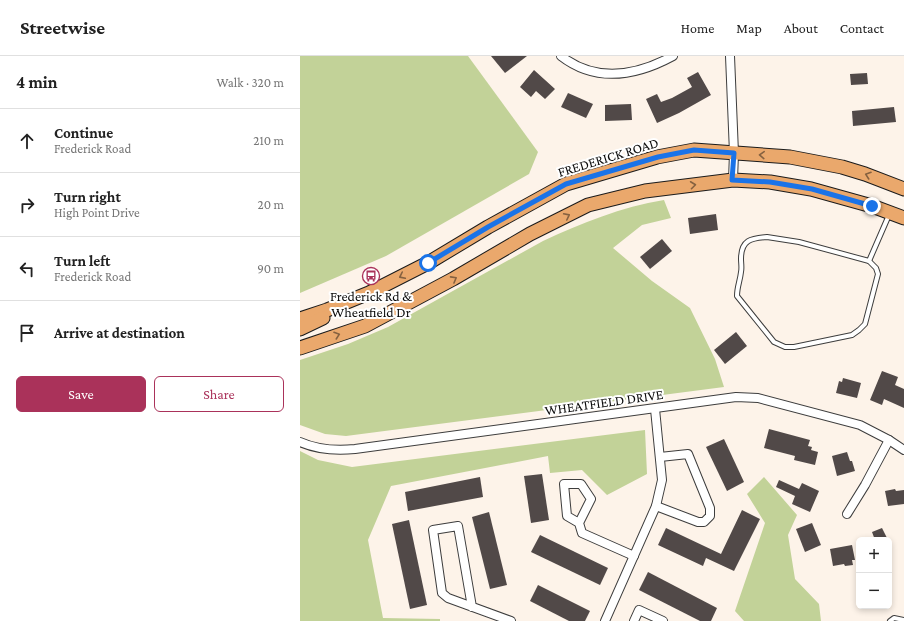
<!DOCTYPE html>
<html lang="en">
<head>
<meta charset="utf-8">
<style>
  :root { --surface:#fff; --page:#f6f6f6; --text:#222; --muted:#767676; --line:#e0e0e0; --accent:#aa325a }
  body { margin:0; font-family:"Crimson Pro",serif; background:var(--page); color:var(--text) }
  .controls { position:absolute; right:12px; bottom:12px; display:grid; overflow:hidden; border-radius:6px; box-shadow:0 2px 6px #0003 }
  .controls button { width:36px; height:36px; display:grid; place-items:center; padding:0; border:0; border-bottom:1px solid var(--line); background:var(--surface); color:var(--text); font:20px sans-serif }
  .stop { position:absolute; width:12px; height:12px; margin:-9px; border:3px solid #1a73e8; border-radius:50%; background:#fff }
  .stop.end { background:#1a73e8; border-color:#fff; box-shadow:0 1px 4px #0008 }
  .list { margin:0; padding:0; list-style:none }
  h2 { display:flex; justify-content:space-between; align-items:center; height:52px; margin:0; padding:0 16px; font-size:17px }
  h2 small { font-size:13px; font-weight:400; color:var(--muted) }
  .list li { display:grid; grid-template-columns:26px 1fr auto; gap:12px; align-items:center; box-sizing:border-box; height:64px; padding:0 16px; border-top:1px solid var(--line) }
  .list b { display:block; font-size:15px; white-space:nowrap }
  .list p { margin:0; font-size:13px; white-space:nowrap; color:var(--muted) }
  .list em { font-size:13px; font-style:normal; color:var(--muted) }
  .actions { display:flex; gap:8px; padding:12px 16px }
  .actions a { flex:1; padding:9px 0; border:1px solid var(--accent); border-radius:6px; text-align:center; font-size:14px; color:var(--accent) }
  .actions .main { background:var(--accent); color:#fff }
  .icon { flex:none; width:22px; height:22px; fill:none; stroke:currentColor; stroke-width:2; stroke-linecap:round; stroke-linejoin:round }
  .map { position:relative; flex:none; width:604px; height:565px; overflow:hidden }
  header { display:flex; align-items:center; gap:24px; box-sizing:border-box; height:56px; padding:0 20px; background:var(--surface); border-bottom:1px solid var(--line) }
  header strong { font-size:19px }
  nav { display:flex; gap:22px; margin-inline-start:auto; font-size:14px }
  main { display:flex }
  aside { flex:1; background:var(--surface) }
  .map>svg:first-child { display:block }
</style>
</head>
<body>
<header>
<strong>Streetwise</strong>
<nav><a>Home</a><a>Map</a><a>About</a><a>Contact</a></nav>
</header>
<main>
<aside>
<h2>4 min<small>Walk · 320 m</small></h2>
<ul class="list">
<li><svg class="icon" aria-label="ahead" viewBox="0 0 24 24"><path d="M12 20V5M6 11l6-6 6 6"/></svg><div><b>Continue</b><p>Frederick Road</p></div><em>210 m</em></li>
<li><svg class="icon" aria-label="right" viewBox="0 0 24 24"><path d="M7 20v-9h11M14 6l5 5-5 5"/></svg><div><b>Turn right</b><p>High Point Drive</p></div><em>20 m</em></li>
<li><svg class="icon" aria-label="left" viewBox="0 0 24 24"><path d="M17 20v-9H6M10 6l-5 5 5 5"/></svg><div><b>Turn left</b><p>Frederick Road</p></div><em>90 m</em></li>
<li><svg class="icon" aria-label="arrive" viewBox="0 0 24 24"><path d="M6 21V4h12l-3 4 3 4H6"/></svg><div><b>Arrive at destination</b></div></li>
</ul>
<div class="actions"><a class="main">Save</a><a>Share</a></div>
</aside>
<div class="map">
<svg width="604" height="565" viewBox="0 0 604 565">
  <rect width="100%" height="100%" fill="#fdf3e9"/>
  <g fill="#c2d298">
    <path d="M0,0H168L238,96L229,118L86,200L0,237Z"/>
    <path d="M364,144L371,162L342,169L313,192L352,225L390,252L415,303L424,331L46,380L25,378L0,369V304L48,288L88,271L243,185C282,167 321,151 364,144Z"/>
    <path d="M345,374L347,418L307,439L282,414L250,417L248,400L91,430L68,484L83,562L140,563V565H0V395L18,404L52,411Z"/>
    <path d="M464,421L497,459L488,479L495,523L519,548L521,565H444L435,555L465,467L447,438Z"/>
  </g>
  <g fill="#514948">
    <path d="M191,0H227L205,17Z"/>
    <path d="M234,14L255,33L245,43L236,35L231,41L220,31Z"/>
    <path d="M398,16L411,39L379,57L357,67L346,43L357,38L361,46L372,42L392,31L387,22Z"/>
    <path d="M567,17L568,28L551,29L550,18Z"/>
    <path d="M268,37L293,48L286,62L261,51Z"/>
    <path d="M331,48L332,64L305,65V49Z"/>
    <path d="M594,51L596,66L553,70L552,55Z"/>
    <path d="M416,158L418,174L390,178L388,162Z"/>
    <path d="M362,183L372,195L350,213L340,201Z"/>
    <path d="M436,276L447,290L425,308L414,294Z"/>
    <path d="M582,315L598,321L595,329L604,333V352L584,343L582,349L570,344Z"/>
    <path d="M543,322L561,327L557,342L536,337L539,325L542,326Z"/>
    <path d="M469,373L510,384L508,390L512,391L511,394L518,396L515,409L494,404L495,400L464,392Z"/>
    <path d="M424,383L444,426L427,435L406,391Z"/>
    <path d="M547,396L550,405H552L555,415L537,420L532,400Z"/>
    <path d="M242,418L249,464L231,467L224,420Z"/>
    <path d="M180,421L183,441L108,455L105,436Z"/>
    <path d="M479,424L499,433L502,427L519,435L510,456L492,448L495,440L476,431Z"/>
    <path d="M595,433L596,435L604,434V448L588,450L585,435Z"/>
    <path d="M442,454L460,463L434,515L406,502L403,510L358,489L366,472L421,498Z"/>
    <path d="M189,456L207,529L190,533L172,461Z"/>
    <path d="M109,464L127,549L110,553L92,468Z"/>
    <path d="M512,467L521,489L505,496L496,473Z"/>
    <path d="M582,472L588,484H575L572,476Z"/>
    <path d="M240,479L308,512L300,529L231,496Z"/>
    <path d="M552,489L555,504H552L553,509L545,510L544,508L533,510L530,493Z"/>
    <path d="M348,516L417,552L411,565H400L339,534Z"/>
    <path d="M238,529L290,555L285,565H269L230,545Z"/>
  </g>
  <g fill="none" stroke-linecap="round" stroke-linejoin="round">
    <g stroke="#3d3d3d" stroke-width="6">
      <g id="service">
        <path d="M467,181L499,186L569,205L576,212L578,218L565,268L559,274L552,279L494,291H485L474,286L437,240C437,231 440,225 441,216C442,212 441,207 441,203C441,184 451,182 467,181Z"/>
        <path d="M569,205L589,159"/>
        <path d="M590,565L594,562L604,564"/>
      </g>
    </g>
    <g stroke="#3d3d3d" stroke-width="10">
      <g id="minor">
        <path d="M261,0C296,27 336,20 373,0"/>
        <path d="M430,0L434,97L433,124"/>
        <path d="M0,386C18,394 35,395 55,393L436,341L458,342L560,369L589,384L604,394"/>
        <path d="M356,450L398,466H404L410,460V452L388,398L360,401"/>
        <path d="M547,458L565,429L589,384"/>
        <path d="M279,467L291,443L281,428H264L267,460L279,467L282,477L334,500"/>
        <path d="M172,551L158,470L133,474L142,537L148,542L211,565"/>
        <path d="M305,565L356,450L362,424L355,353"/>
        <path d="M334,565L339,554L363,565"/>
      </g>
    </g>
    <g stroke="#1b1b1b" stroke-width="15">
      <g id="primary">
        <path d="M0,263L27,254L69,237L128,207L188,171L266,128L357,101L394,94L490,101L542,111L565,118L604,133"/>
        <path d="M0,273L23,262"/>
        <path d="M0,292L65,270L153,223L230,178L288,149L345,135L433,124L470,126L511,133L572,150L604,162"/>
      </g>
    </g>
    <use href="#service" stroke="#fff" stroke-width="4"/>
    <use href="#minor" stroke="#fff" stroke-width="8"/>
    <use href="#primary" stroke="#eaa86c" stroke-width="13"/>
  </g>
  <defs><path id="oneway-chevron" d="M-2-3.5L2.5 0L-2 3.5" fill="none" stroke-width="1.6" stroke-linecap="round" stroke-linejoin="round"/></defs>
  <g stroke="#856140">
    <use href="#oneway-chevron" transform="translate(462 99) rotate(-177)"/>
    <use href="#oneway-chevron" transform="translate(568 119) rotate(-161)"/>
    <use href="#oneway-chevron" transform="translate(393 129) rotate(-7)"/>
    <use href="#oneway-chevron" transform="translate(267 160) rotate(-27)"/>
    <use href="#oneway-chevron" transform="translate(102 220) rotate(154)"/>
    <use href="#oneway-chevron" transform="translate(154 223) rotate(-29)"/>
    <use href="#oneway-chevron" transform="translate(37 279) rotate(-19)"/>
  </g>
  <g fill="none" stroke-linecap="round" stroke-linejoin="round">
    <path stroke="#1a73e8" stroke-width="5" d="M128,207L188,171L266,128L358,101L394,94L434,97L432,124L470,126L512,133L572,150"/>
  </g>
  <defs>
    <g id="bus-ring" transform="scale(0.9)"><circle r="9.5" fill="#fff" stroke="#aa325a" stroke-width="1.5"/><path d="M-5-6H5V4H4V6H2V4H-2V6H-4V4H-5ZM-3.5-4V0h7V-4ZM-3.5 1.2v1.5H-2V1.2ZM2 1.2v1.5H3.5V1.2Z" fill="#aa325a"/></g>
  </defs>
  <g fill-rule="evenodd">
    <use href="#bus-ring" x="71" y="220"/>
  </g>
  <g text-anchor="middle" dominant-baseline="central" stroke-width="4" stroke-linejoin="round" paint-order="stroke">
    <g font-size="14" fill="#0a0a0a" stroke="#fff">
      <text transform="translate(308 101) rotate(-17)">FREDERICK ROAD</text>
      <text transform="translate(304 346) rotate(-8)">WHEATFIELD DRIVE</text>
    </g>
    <g font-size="14" fill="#0a0a0a" stroke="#fff">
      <text x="71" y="240">Frederick Rd &amp;<tspan x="71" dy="16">Wheatfield Dr</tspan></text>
    </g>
  </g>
</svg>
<div class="controls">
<button>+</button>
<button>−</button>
</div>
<div class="stop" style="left:128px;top:207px"></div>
<div class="stop end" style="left:572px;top:150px"></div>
</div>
</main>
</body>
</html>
